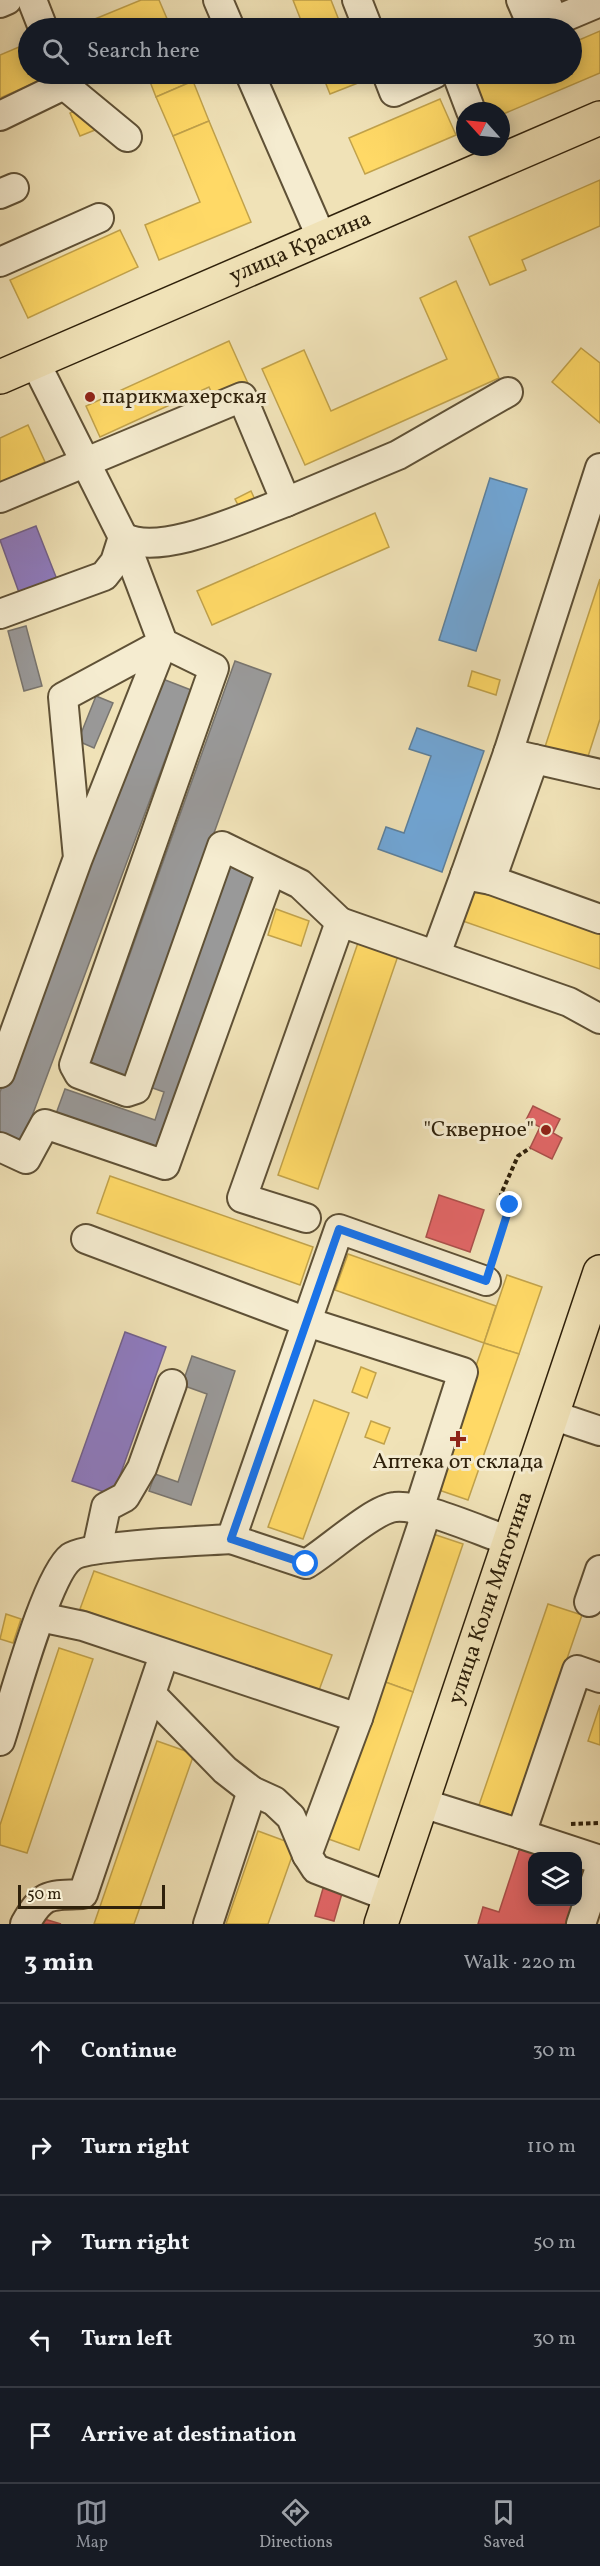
<!DOCTYPE html>
<html lang="en">
<head>
<meta charset="utf-8">
<style>
  :root { --surface:#171b24; --page:#242831; --text:#f1f3f6; --muted:#9ea1a6; --line:#363941; --accent:#8c9099 }
  body { margin:0; font-family:Vollkorn,serif; background:var(--page); color:var(--text) }
  .controls { position:absolute; right:18px; bottom:18px; display:grid; overflow:hidden; border-radius:12px; box-shadow:0 3px 15px #0003 }
  .controls button { width:54px; height:54px; display:grid; place-items:center; padding:0; border:0; border-bottom:2px solid var(--line); background:var(--surface); color:var(--text); font:30px sans-serif }
  .compass { position:absolute; left:456px; top:102px; width:54px; height:54px; border-radius:50%; background:var(--surface); box-shadow:0 3px 15px #0003; rotate:297deg }
  .scale { position:absolute; left:18px; bottom:15px; width:147px; box-sizing:border-box; padding-left:6px; border:3px solid #2f210b; border-top:0; font-size:16px; line-height:21px; white-space:nowrap; color:#2f210b; -webkit-text-stroke:4px #f5ecd0; paint-order:stroke }
  .stop { position:absolute; width:18px; height:18px; margin:-14px; border:4px solid #1a73e8; border-radius:50%; background:#fff }
  .stop.end { background:#1a73e8; border-color:#fff; box-shadow:0 2px 6px #0008 }
  .list { margin:0; padding:0; list-style:none }
  h2 { display:flex; justify-content:space-between; align-items:center; height:78px; margin:0; padding:0 24px; font-size:26px }
  h2 small { font-size:20px; font-weight:400; color:var(--muted) }
  .list li { display:grid; grid-template-columns:39px 1fr auto; gap:18px; align-items:center; box-sizing:border-box; height:96px; padding:0 24px; border-top:2px solid var(--line) }
  .list b { display:block; font-size:22px; white-space:nowrap }
  .list em { font-size:20px; font-style:normal; color:var(--muted) }
  .icon { flex:none; width:33px; height:33px; fill:none; stroke:currentColor; stroke-width:2; stroke-linecap:round; stroke-linejoin:round }
  .map { position:relative; flex:none; width:600px; height:1924px; overflow:hidden }
  .search { position:absolute; background:var(--surface); box-shadow:0 3px 15px #0003; left:18px; right:18px; top:18px; height:66px; display:flex; align-items:center; gap:15px; box-sizing:border-box; padding:0 21px; border-radius:33px; color:var(--muted); font-size:22px }
  .sheet { height:558px; background:var(--surface) }
  nav { display:flex; justify-content:space-around; align-items:center; box-sizing:border-box; height:84px; border-top:2px solid var(--line); background:var(--surface); font-size:16px; color:var(--muted) }
  nav a { display:grid; justify-items:center; gap:3px }
  nav .on { color:var(--accent) }
  .map>svg:first-child { display:block }
</style>
</head>
<body>
<div class="map">
<svg width="600" height="1924" viewBox="0 0 600 1924">
  <rect width="100%" height="100%" fill="#f0e2b7"/>
  <filter id="stains"><feTurbulence type="fractalNoise" baseFrequency=".00333" numOctaves="4"/><feColorMatrix values="0 0 0 0 .2 0 0 0 0 .09 0 0 0 0 .02 0 0 0 .5 -.17"/></filter>
  <radialGradient id="worn" r=".72"><stop offset=".6" stop-color="#630" stop-opacity="0"/><stop offset="1" stop-color="#630" stop-opacity=".3"/></radialGradient>
  <g fill="#ffd966" stroke="#c1a24b" stroke-width="1.5">
    <path d="M141,0H159L171,28H73Z"/>
    <path d="M293,0H331L342,28H304Z"/>
    <path d="M600,31V73L501,115V111H485L474,84L500,74H572V43Z"/>
    <path d="M26,44L28,51V74H38L41,80L0,98V55Z"/>
    <path d="M147,74H189L193,81L156,97Z"/>
    <path d="M322,74H360L363,81L330,94Z"/>
    <path d="M193,81L209,121L173,136L156,97Z"/>
    <path d="M440,99L456,135L365,174L349,138Z"/>
    <path d="M85,106L95,130L80,136L70,113Z"/>
    <path d="M209,121L251,222L159,260L145,225L200,202L173,136Z"/>
    <path d="M600,180V226L522,260L526,270L490,285L469,237Z"/>
    <path d="M120,230L138,267L28,318L10,280Z"/>
    <path d="M456,281L499,378L305,465L262,369L304,350L331,411L447,359L420,298Z"/>
    <path d="M229,341L251,390L217,405L209,387L100,437L86,406Z"/>
    <path d="M581,348L600,363V423L552,382Z"/>
    <path d="M28,425L45,462L0,483V438Z"/>
    <path d="M251,491L257,504L241,511L235,499Z"/>
    <path d="M375,513L389,547L212,625L197,591Z"/>
    <path d="M600,579V719L584,769L542,756Z"/>
    <path d="M472,671L500,680L496,695L468,686Z"/>
    <path d="M474,881L600,925V969L460,920Z"/>
    <path d="M276,909L309,921L301,946L268,935Z"/>
    <path d="M360,937L400,950L318,1189L278,1175Z"/>
    <path d="M110,1176L313,1247L300,1285L97,1213Z"/>
    <path d="M348,1254L496,1306L484,1343L335,1290Z"/>
    <path d="M507,1275L542,1287L519,1354L484,1343Z"/>
    <path d="M484,1343L519,1354L468,1500L433,1488Z"/>
    <path d="M361,1367L376,1373L367,1398L352,1392Z"/>
    <path d="M314,1400L349,1413L303,1539L268,1527Z"/>
    <path d="M371,1421L390,1428L384,1444L365,1437Z"/>
    <path d="M427,1532L463,1544L413,1692L377,1679Z"/>
    <path d="M94,1571L332,1655L318,1693L80,1609Z"/>
    <path d="M548,1604L582,1615L512,1819L478,1808Z"/>
    <path d="M6,1614L21,1619L13,1643L0,1639Z"/>
    <path d="M59,1648L93,1659L27,1853L0,1845V1825Z"/>
    <path d="M377,1679L413,1692L359,1850L323,1837Z"/>
    <path d="M600,1705V1745L588,1741Z"/>
    <path d="M157,1741L194,1754L134,1924H94Z"/>
    <path d="M258,1831L296,1845L268,1924H226Z"/>
  </g>
  <g fill="#e06666" stroke="#ab514b" stroke-width="1.5">
    <path d="M533,1106L560,1119L553,1133L562,1138L552,1159L530,1148L540,1127L526,1120Z"/>
    <path d="M439,1195L484,1210L470,1252L426,1237Z"/>
    <path d="M520,1848L546,1856H532V1902H578V1867L592,1872L575,1924H478L483,1907L499,1912Z"/>
    <path d="M324,1885L343,1890L334,1921L315,1916Z"/>
    <path d="M41,1918L61,1924H39Z"/>
  </g>
  <g fill="#8e7cc3" stroke="#72618c" stroke-width="1.5">
    <path d="M36,526L58,582L21,598L0,540Z"/>
    <path d="M125,1332L166,1347L113,1495L72,1481Z"/>
  </g>
  <g fill="#6fa8dc" stroke="#5c809d" stroke-width="1.5">
    <path d="M490,478L527,489L476,651L439,640Z"/>
    <path d="M417,728L484,751L442,872L378,849L386,827L404,833L431,756L409,749Z"/>
  </g>
  <g fill="#999" stroke="#79756e" stroke-width="1.5">
    <path d="M26,626L42,686L24,691L8,631Z"/>
    <path d="M235,661L271,674L124,1084L88,1071Z"/>
    <path d="M155,676L191,690L19,1151L0,1144V1092Z"/>
    <path d="M96,696L113,703L94,748L78,741Z"/>
    <path d="M224,864L260,877L161,1160L53,1122L65,1089L155,1120L164,1092L147,1086Z"/>
    <path d="M192,1356L235,1371L191,1505L149,1491L155,1474L178,1482L207,1394L182,1385Z"/>
  </g>
  <g fill="none" stroke-linecap="round" stroke-linejoin="round">
    <g stroke="#5f5136" stroke-width="32">
      <g id="minor">
        <path d="M32,0L43,28"/>
        <path d="M218,0L230,28"/>
        <path d="M357,0L368,28"/>
        <path d="M521,0L528,16L548,7L553,18"/>
        <path d="M0,3L7,0"/>
        <path d="M538,28L600,2"/>
        <path d="M59,74L64,85L127,137"/>
        <path d="M250,74L322,239"/>
        <path d="M387,74L394,92L434,74"/>
        <path d="M457,74L471,111"/>
        <path d="M0,116L64,85"/>
        <path d="M0,194L14,188"/>
        <path d="M0,262L99,218"/>
        <path d="M600,468L508,753L600,774"/>
        <path d="M0,498L242,397L286,502L398,455L508,392"/>
        <path d="M123,537L163,643L214,668L74,1065L79,1074L127,1092L136,1089L222,846L300,884L340,922"/>
        <path d="M123,537C160,558 247,516 286,502"/>
        <path d="M0,614L104,576L115,562L123,537L35,362"/>
        <path d="M465,875L508,753"/>
        <path d="M491,880L534,759"/>
        <path d="M436,954L465,875L491,880L600,919"/>
        <path d="M0,1073L78,858L163,643L63,697L78,858"/>
        <path d="M0,1147L26,1159L45,1124L165,1165L271,871"/>
        <path d="M306,1218L242,1198L340,922L569,1002L600,1019"/>
        <path d="M86,1239L307,1322L463,1372L419,1509L423,1523L358,1718L307,1855L316,1869L390,1897"/>
        <path d="M486,1281L339,1229L231,1539L306,1564C327,1552 373,1509 395,1507C421,1504 482,1532 510,1541"/>
        <path d="M552,1415L600,1431"/>
        <path d="M97,1549L106,1507L125,1497L142,1468L172,1384"/>
        <path d="M589,1602L600,1570"/>
        <path d="M40,1617L83,1626L358,1718"/>
        <path d="M152,1695L225,1770L252,1791L274,1801L291,1817L307,1855"/>
        <path d="M0,1741C12,1705 46,1576 71,1557C87,1545 204,1541 231,1539"/>
        <path d="M422,1803L521,1834L577,1670L600,1678"/>
        <path d="M521,1834L600,1860"/>
        <path d="M25,1924C43,1893 48,1895 83,1894L164,1655"/>
        <path d="M208,1924L252,1791"/>
        <path d="M581,1924L600,1868"/>
      </g>
    </g>
    <g stroke="#2f210b" stroke-width="36">
      <g id="major">
        <path id="s1" d="M0,377L600,118"/>
        <path id="s2" d="M381,1924L600,1272"/>
      </g>
    </g>
    <g stroke="#2f210b" stroke-width="4" stroke-dasharray="4.5 3" stroke-linecap="butt">
      <path d="M493,1260L510,1205L501,1194L518,1156L530,1148"/>
      <path d="M571,1824L600,1823"/>
    </g>
    <use href="#minor" stroke="#f5ecd0" stroke-width="28"/>
    <use href="#major" stroke="#f0e2b7" stroke-width="33"/>
  </g>
  <g fill="none" stroke-linecap="round" stroke-linejoin="round">
    <path stroke="#1a73e8" stroke-width="8" d="M306,1564L231,1539L339,1229L486,1281L510,1205"/>
  </g>
  <g fill="#8f2418" stroke="#f5ecd0" stroke-width="2">
    <circle cx="90" cy="397" r="6"/>
    <circle cx="546" cy="1130" r="6"/>
    <path d="M455 1430h6v6h6v6h-6v6h-6v-6h-6v-6h6z"/>
  </g>
  <g text-anchor="middle" dominant-baseline="central" stroke-width="6" stroke-linejoin="round" paint-order="stroke">
    <g font-size="22" fill="#2f210b" stroke="#f5ecd0">
      <text stroke="none"><textPath href="#s1" startOffset="327">улица Красина</textPath></text>
      <text stroke="none"><textPath href="#s2" startOffset="344">улица Коли Мяготина</textPath></text>
    </g>
    <g font-size="22" fill="#2f210b" stroke="#f5ecd0" text-anchor="start">
      <text x="102" y="397">парикмахерская</text>
      <text x="534" y="1130" text-anchor="end">"Скверное"</text>
      <text x="458" y="1462" text-anchor="middle">Аптека от склада</text>
    </g>
  </g>
  <rect width="100%" height="100%" filter="url(#stains)"/>
  <rect width="100%" height="100%" fill="url(#worn)"/>
</svg>
<div class="controls">
<button><svg class="icon" aria-label="layers" viewBox="0 0 24 24"><path d="M12 4l9 5-9 5-9-5zM3 14l9 5 9-5"/></svg></button>
</div>
<svg class="compass" viewBox="-18 -18 36 36"><path d="M0-13l5 13h-10z" fill="#e53935"/><path d="M0 13l5-13h-10z" fill="#9ea1a6"/></svg>
<div class="scale">50 m</div>
<div class="stop" style="left:306px;top:1564px"></div>
<div class="stop end" style="left:510px;top:1205px"></div>
<div class="search"><svg class="icon" aria-label="search" viewBox="0 0 24 24"><circle cx="10" cy="10" r="6"/><path d="M15 15l6 6"/></svg>Search here</div>
</div>
<section class="sheet">
<h2>3 min<small>Walk · 220 m</small></h2>
<ul class="list">
<li><svg class="icon" aria-label="ahead" viewBox="0 0 24 24"><path d="M12 20V5M6 11l6-6 6 6"/></svg><div><b>Continue</b></div><em>30 m</em></li>
<li><svg class="icon" aria-label="right" viewBox="0 0 24 24"><path d="M7 20v-9h11M14 6l5 5-5 5"/></svg><div><b>Turn right</b></div><em>110 m</em></li>
<li><svg class="icon" aria-label="right" viewBox="0 0 24 24"><path d="M7 20v-9h11M14 6l5 5-5 5"/></svg><div><b>Turn right</b></div><em>50 m</em></li>
<li><svg class="icon" aria-label="left" viewBox="0 0 24 24"><path d="M17 20v-9H6M10 6l-5 5 5 5"/></svg><div><b>Turn left</b></div><em>30 m</em></li>
<li><svg class="icon" aria-label="arrive" viewBox="0 0 24 24"><path d="M6 21V4h12l-3 4 3 4H6"/></svg><div><b>Arrive at destination</b></div></li>
</ul>
</section>
<nav>
<a class="on"><svg class="icon" aria-label="map" viewBox="0 0 24 24"><path d="M3 6l6-2 6 2 6-2v14l-6 2-6-2-6 2zM9 4v14M15 6v14"/></svg>Map</a>
<a><svg class="icon" aria-label="directions" viewBox="0 0 24 24"><path d="M12 3l9 9-9 9-9-9zM9 14v-3h6M13 9l2 2-2 2"/></svg>Directions</a>
<a><svg class="icon" aria-label="saved" viewBox="0 0 24 24"><path d="M7 4h10v16l-5-4-5 4z"/></svg>Saved</a>
</nav>
</body>
</html>
